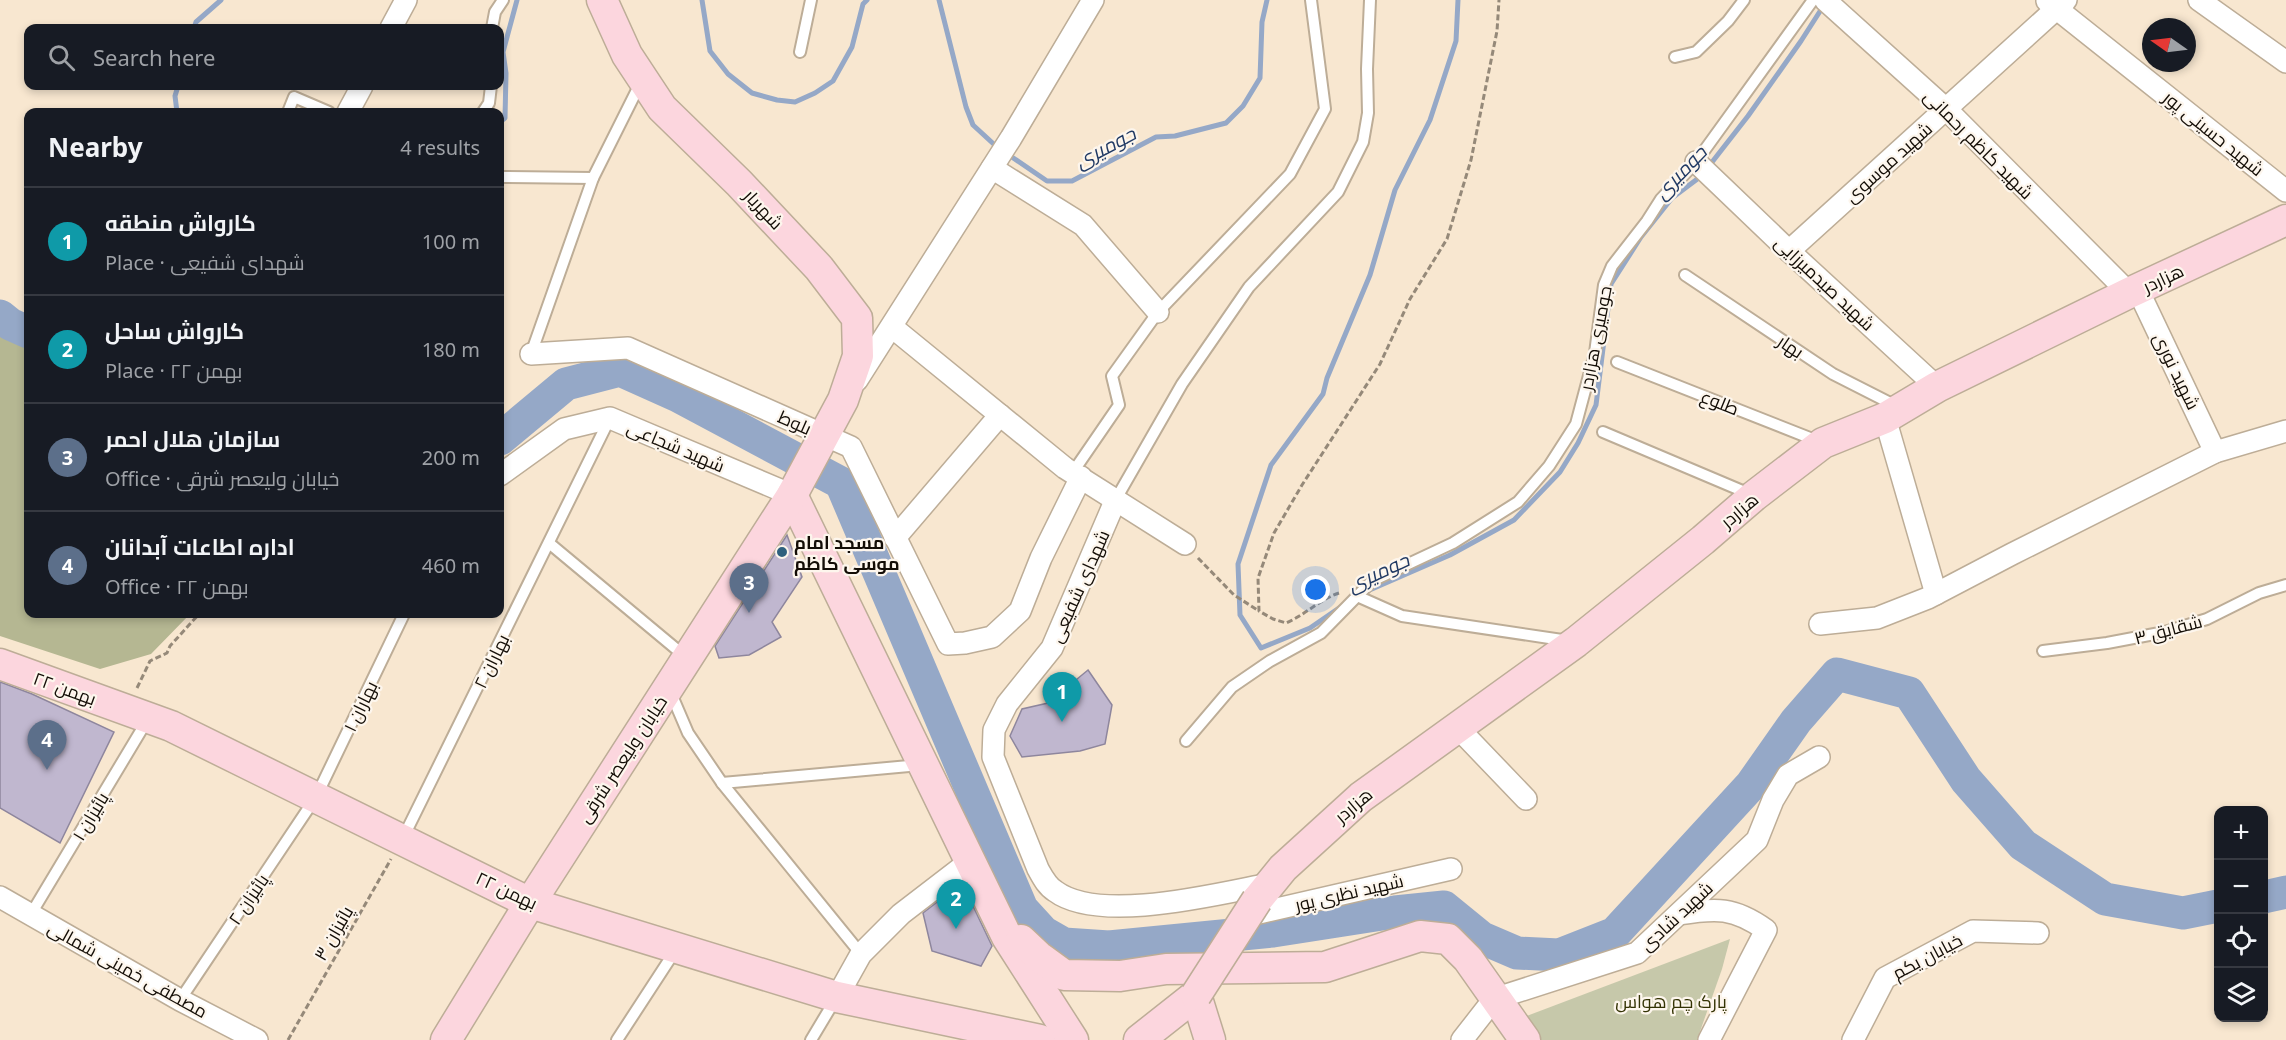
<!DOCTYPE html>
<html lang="en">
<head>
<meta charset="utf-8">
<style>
  :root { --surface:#171b24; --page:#20242c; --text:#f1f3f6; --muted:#9ea1a6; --line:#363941; --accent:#99b1c0 }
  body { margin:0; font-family:"Noto Sans",Cairo,sans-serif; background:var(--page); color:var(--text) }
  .controls { position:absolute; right:18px; bottom:18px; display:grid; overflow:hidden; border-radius:12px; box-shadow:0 3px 9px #0003 }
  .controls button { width:54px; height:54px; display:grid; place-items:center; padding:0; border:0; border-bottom:2px solid var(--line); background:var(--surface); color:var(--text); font:30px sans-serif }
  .compass { position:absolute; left:2142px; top:18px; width:54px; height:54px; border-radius:50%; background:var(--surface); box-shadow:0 3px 9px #0003; rotate:284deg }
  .you { position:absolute; left:1316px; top:590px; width:21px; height:21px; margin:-15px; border:4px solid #fff; border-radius:50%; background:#1a73e8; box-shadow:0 0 0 9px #1a73e833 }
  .badge { display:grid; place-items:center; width:39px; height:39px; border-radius:50%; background:var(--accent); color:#fff; font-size:20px; font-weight:700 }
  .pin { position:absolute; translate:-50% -50px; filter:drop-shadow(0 2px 3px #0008) }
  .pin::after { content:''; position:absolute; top:32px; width:21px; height:18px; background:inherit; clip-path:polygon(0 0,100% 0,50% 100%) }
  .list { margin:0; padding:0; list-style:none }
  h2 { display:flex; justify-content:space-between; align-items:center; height:78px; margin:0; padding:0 24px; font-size:26px }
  h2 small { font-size:20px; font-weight:400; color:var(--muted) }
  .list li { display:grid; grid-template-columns:39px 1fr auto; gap:18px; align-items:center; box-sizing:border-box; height:108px; padding:0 24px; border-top:2px solid var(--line) }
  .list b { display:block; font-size:22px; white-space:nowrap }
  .list p { margin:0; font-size:20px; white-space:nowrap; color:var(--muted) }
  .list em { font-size:20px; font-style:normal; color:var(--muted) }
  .icon { flex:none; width:33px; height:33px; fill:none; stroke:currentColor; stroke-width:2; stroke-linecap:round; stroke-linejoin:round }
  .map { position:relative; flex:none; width:2286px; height:1040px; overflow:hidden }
  .search { position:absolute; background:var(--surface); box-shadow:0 3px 9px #0003; left:24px; top:24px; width:480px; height:66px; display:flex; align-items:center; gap:15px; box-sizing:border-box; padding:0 21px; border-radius:12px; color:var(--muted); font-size:22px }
  .panel { position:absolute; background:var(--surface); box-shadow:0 3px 9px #0003; left:24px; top:108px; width:480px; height:510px; border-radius:12px }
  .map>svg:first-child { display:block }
</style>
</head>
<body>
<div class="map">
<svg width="2286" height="1040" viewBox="0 0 2286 1040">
  <rect width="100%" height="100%" fill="#f8e7d0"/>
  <path fill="#c6c8aa" d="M1730,939L1722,969L1697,1040H1540L1524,1017Z"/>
  <path fill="#b5b792" d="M0,310L28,331V614H190L151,654L100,669L0,636Z"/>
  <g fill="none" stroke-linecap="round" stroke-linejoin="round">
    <g stroke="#95a8c7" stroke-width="5">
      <path d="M702,0L710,51L728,74L752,93L777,100L795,102L815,93L833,81L852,47L863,4L867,0"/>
      <path d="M939,0L966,107L973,125L998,148"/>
      <path d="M194,28L196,22L221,0"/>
      <path d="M177,112L175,96L178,86"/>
      <path d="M500,122L505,118L506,73L503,52L517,0"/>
      <path d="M1006,153L1047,181H1072L1156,137L1175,136L1226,123L1243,106L1260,78L1262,22L1267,0"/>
      <path d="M1709,166L1748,116L1801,41L1824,5"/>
      <path d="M1365,592L1450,555L1514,520L1560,472L1578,443L1596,405L1611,284L1641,237L1672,198L1704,174"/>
      <path d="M1342,606L1310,628L1261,648L1240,615L1238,564L1271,465L1323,394L1327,378L1370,275L1395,190L1430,120L1456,41L1458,0"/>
    </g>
    <g stroke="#95a8c7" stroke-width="33">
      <path d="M0,316L10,324L28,332"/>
      <path d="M500,439L566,384L620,370L678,396L841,483L1022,909L1043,932L1064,944L1109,947L1273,931L1395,912L1444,907L1482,938L1517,953L1559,955L1615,933L1751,785L1796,721L1837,674L1909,693L1966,780L2023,845L2105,899L2183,913L2218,906"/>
      <path d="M2264,897L2286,892"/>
    </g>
  </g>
  <g fill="#c0b7cf" stroke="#8e869d" stroke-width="1.5">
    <path d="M787,535L802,577L772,622L781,637L749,655L719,658L715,646Z"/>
    <path d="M1088,670L1112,705L1105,744L1080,751L1022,757L1010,736L1022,709L1048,703Z"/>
    <path d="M0,682L32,694L114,732L60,843L0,808Z"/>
    <path d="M962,883L992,946L981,966L932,951L923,913Z"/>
  </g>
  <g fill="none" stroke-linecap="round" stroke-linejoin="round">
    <g stroke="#bdad97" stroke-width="14">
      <g id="lane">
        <path d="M492,28L495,12L503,0"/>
        <path d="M800,52L811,0"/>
        <path d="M1675,57L1696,52L1728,21L1744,0"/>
        <path d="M288,112L294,97L329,112"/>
        <path d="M483,112L489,103L491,86"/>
        <path d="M500,177L593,178L641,82"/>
        <path d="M1685,275L1833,374L1896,406"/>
        <path d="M531,354L593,178"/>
        <path d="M1617,362L1820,442"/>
        <path d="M1603,432L1752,495"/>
        <path d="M1073,472L1119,405L1112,376L1158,312L1290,174L1325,109L1311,0"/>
        <path d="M1116,499L1182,384L1249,287L1338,192L1363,142L1368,113L1367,69L1370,0"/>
        <path d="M549,543L687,658"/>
        <path d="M1357,596L1402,616L1569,641"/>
        <path d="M2043,651L2107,643L2165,632L2207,619L2259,593L2286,585"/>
        <path d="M670,691L688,733L722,783L861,954"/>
        <path d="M1186,741L1232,687L1270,661L1321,633L1372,581L1453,543L1518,502L1549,466L1576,424L1595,353L1604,285L1612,266L1647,221L1661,199L1696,162L1813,0"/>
        <path d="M722,783L920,765"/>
        <path d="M402,840L610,418"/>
        <path d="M31,914L148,719"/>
        <path d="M180,1000L316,797L404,614"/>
        <path d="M617,1040L675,951"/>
        <path d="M811,1040L835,1000"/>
      </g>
    </g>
    <g stroke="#bdad97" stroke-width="24">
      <g id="street">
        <path d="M1825,0L1946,109L2129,293"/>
        <path d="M2199,0L2286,62"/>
        <path d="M2047,1L2286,191"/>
        <path d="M391,28L406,0"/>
        <path d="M348,112L362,86"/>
        <path d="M1696,162L1789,251L1937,387"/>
        <path d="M992,168L1083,225L1158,312"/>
        <path d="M1789,251L2066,0"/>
        <path d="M2138,290L2215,452"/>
        <path d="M892,327L1065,468L1185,544"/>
        <path d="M531,354L628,348L851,447L948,644L965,643L992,637L1020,611L1041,558L1081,477"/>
        <path d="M857,380L1011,138L1093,0"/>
        <path d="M1885,418L1936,594"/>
        <path d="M500,475L564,429L610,418L792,495"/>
        <path d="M1116,499L1052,648L1007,704L994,730L993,757L1038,869C1043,878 1047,886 1055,891C1099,924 1217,894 1269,884"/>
        <path d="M895,538L1000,415"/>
        <path d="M1820,624L1877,618L1928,598L2012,554L2215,452L2286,431"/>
        <path d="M1457,727L1526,799"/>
        <path d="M0,897L180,1000L257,1040"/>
        <path d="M1679,914C1716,908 1734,907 1766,930L1709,1040"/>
        <path d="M1246,916L1451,869"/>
        <path d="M837,997L861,954L901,914L970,861"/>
        <path d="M1462,1040L1494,999L1637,953L1757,840L1773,800L1788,775L1819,757"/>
        <path d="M1853,1040L1885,978L1973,931L2038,933"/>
      </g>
    </g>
    <g stroke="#bdad97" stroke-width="33">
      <g id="secondary">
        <path d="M792,495L1007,937L1073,1040"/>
        <path d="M0,664L171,726L530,903L837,997L1040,1040"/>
        <path d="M1257,900L1283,868L1361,797L1576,642L1703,540L1754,496L1823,443L1885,418L1937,387L2129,293L2286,220"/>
        <path d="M1021,940L1038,956L1064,975L1120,976L1166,969L1325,967L1420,936L1448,939L1468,959L1525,1040"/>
        <path d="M1196,995L1210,1040"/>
        <path d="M446,1040L530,903L792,495L843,400L858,356L857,318L819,268L739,183L662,108L627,55L602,0"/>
        <path d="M1139,1040L1196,995"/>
      </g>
    </g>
    <g stroke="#958979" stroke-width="3" stroke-dasharray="6 3" stroke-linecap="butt">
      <path d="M1198,558L1234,595L1259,611"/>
      <path d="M1339,593C1319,600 1305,615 1286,623L1273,619L1259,611L1258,578L1274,533L1302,485L1380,364L1410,299L1447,239L1471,160L1497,31L1499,0"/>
      <path d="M137,688L150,661L167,653L170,646L199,614"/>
      <path d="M288,1040L391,859"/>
    </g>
    <use href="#lane" stroke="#fff" stroke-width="10"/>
    <use href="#street" stroke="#fff" stroke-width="21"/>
    <use href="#secondary" stroke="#fcd6de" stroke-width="30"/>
    <g stroke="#bdad97" stroke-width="33" stroke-linecap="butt">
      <path id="secondary-bridge" d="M1196,995L1257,900"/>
    </g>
    <use href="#secondary-bridge" stroke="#fcd6de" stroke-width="30"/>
  </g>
  <circle fill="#2e607e" stroke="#fdf6ed" stroke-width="2" cx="782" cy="552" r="6"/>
  <g text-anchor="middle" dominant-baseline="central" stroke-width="4.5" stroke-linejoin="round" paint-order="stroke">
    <g font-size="18" fill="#130d06" stroke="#fdf6ed">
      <text transform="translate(2214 133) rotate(39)">شهید حسینی پور</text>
      <text transform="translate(1979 144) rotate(45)">شهید کاظم رحمانی</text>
      <text transform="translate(1888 162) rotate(-42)">شهید موسوی</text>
      <text transform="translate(764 209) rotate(47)">شهریار</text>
      <text transform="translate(2163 278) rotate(-25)">هزاردر</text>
      <text transform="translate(1825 283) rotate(43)">شهید صیدمیرزایی</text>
      <text transform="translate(1595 338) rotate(-79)">جومیری هزاردر</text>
      <text transform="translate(1791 346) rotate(34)">بهار</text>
      <text transform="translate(2177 371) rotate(64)">شهید نوری</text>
      <text transform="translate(1720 402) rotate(22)">طلوع</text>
      <text transform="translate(795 422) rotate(24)">بلوط</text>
      <text transform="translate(676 446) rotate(23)">شهید شجاعی</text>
      <text transform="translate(1739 510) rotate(-40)">هزاردر</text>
      <text transform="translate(1079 586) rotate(-66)">شهدای شفیعی</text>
      <text transform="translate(2168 629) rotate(-15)">شقایق ۳</text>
      <text transform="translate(491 661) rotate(-64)">بهاران ۲</text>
      <text transform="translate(65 688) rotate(20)">۲۲ بهمن</text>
      <text transform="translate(360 706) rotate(-64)">بهاران ۱</text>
      <text transform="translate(622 759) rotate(-57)">خیابان ولیعصر شرقی</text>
      <text transform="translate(1353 805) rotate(-40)">هزاردر</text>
      <text transform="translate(90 816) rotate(-59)">پائیزان ۱</text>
      <text transform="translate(507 890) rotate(25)">۲۲ بهمن</text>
      <text transform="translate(1349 892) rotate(-13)">شهید نظری پور</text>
      <text transform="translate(248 899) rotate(-56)">پائیزان ۲</text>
      <text transform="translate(1676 916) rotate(-43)">شهید شادی</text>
      <text transform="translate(333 933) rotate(-60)">پائیزان ۳</text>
      <text transform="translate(1927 956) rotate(-28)">خیابان یکم</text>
      <text transform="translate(128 969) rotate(29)">مصطفی خمینی شمالی</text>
    </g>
    <g font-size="18" font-weight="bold" fill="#130d06" stroke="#fdf6ed" text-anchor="start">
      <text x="794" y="542">مسجد امام<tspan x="794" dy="21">موسی کاظم</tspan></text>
    </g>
    <g font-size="18" fill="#333304" stroke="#fdf6ed">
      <text x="1671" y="1001">پارک چم هواس</text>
    </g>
    <g font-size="20" font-style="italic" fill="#213a64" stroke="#fdf6ed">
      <text transform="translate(1105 147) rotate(-28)">جومیری</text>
      <text transform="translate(1680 172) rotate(-46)">جومیری</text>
      <text transform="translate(1378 572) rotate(-25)">جومیری</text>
    </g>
  </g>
</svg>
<div class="controls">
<button>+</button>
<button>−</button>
<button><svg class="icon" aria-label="locate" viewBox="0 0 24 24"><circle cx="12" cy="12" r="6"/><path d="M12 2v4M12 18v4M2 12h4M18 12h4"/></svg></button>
<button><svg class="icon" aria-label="layers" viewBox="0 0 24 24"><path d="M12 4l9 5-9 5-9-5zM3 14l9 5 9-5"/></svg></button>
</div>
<svg class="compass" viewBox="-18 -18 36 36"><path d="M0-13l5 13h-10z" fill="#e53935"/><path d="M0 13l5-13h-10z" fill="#9ea1a6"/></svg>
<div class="you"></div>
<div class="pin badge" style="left:1062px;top:722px;background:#0f9aa8">1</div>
<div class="pin badge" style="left:956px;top:929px;background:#0f9aa8">2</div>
<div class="pin badge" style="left:749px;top:613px;background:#5c6f8a">3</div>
<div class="pin badge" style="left:47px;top:770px;background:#5c6f8a">4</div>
<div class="search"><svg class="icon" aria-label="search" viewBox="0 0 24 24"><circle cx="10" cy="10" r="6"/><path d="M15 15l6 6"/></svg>Search here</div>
<section class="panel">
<h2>Nearby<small>4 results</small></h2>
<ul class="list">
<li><span class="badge" style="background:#0f9aa8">1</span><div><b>کارواش منطقه</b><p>Place · شهدای شفیعی</p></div><em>100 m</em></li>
<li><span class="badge" style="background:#0f9aa8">2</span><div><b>کارواش ساحل</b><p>Place · ۲۲ بهمن</p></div><em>180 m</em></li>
<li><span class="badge" style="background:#5c6f8a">3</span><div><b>سازمان هلال احمر</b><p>Office · خیابان ولیعصر شرقی</p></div><em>200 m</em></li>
<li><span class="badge" style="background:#5c6f8a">4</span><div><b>اداره اطاعات آبدانان</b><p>Office · ۲۲ بهمن</p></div><em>460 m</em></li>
</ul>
</section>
</div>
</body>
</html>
